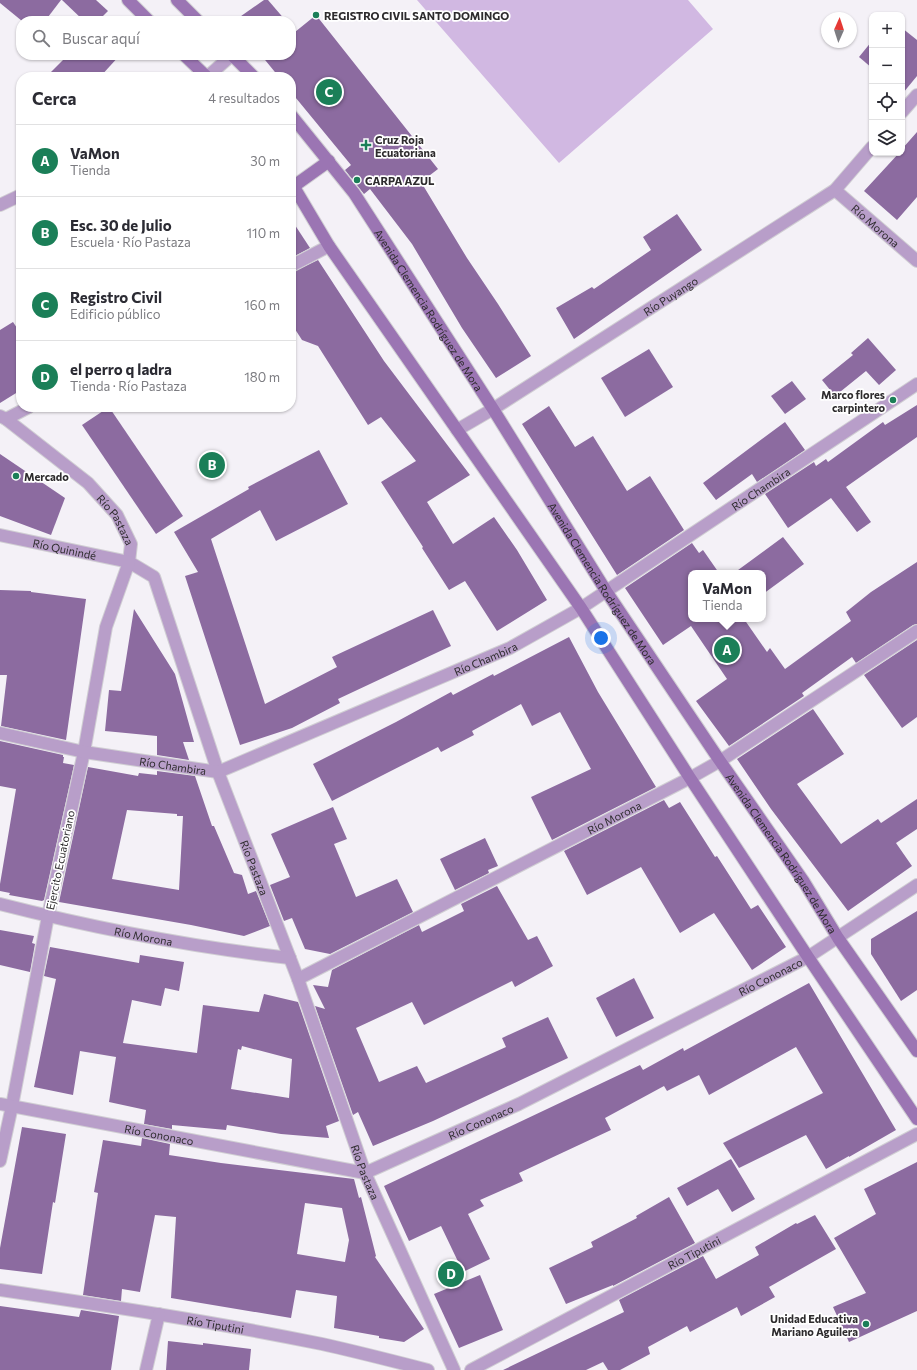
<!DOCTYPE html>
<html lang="es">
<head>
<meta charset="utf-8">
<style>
  :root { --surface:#fff; --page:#f7f7f7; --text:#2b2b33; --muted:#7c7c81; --line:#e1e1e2; --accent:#1b7f58 }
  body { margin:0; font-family:Commissioner,sans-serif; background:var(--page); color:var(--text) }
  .controls { position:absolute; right:12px; top:12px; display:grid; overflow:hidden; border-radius:8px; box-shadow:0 1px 3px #0004 }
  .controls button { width:36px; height:36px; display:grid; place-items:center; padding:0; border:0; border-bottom:1px solid var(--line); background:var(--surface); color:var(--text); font:20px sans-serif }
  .compass { position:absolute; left:821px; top:12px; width:36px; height:36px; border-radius:50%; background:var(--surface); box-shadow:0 1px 3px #0004; rotate:3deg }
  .you { position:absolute; left:601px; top:638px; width:14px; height:14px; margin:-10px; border:3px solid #fff; border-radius:50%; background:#1a73e8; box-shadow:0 0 0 6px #1a73e833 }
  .badge { display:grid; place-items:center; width:26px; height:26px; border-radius:50%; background:var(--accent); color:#fff; font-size:13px; font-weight:700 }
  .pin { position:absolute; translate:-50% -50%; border:2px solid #fff; box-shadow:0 1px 4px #0006 }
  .popup { position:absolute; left:688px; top:570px; width:78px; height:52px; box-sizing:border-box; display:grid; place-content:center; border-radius:8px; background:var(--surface); filter:drop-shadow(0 1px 3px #0005); font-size:13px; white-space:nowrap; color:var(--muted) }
  .popup b { font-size:15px; color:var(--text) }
  .popup::after { content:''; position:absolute; left:50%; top:100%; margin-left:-8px; border:8px solid transparent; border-top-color:var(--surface) }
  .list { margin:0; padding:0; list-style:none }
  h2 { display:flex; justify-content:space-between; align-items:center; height:52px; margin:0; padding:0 16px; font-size:17px }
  h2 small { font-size:13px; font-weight:400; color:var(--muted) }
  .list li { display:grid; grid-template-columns:26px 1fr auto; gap:12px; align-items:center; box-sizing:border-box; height:72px; padding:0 16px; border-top:1px solid var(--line) }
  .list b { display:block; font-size:15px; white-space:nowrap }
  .list p { margin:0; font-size:13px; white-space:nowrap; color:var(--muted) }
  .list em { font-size:13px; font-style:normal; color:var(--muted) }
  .icon { flex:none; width:22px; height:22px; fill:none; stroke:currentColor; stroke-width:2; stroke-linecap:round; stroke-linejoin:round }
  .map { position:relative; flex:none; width:917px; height:1370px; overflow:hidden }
  .search { position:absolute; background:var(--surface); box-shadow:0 1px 3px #0004; left:16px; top:16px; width:280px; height:44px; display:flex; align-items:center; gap:10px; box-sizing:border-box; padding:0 14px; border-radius:16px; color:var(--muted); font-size:15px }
  .panel { position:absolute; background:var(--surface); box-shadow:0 1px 3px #0004; left:16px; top:72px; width:280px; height:340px; border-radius:16px }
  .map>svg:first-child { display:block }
</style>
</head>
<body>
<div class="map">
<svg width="917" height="1370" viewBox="0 0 917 1370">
  <rect width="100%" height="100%" fill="#f4f1f7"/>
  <path fill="#d1b8e2" d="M417,0H688L713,29L559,163Z"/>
  <g fill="#8c6ba0" fill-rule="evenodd">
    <path d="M0,0H61L45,21H22L0,3Z"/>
    <path d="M62,0H96L108,11L98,21H84Z"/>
    <path d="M264,0H268L286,21H234Z"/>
    <path d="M316,15L438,169L421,182L467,258L498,304L531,356L496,378L462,328L412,244L370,189L364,194L345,170L351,165L291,92V77H279L261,55H291V27L295,32Z"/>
    <path d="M902,28L917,40V76L903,93L902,92Z"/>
    <path d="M872,41V68L859,57Z"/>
    <path d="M68,55H120L100,77H46Z"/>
    <path d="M917,132V197L897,220L864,191L899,153H902V149Z"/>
    <path d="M677,214L702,250L574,339L556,308L592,287L594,289L651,250L643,237Z"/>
    <path d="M291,219L310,248L291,258Z"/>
    <path d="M318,260L384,361L470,475L427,502L453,544L494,517L517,550L547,600L497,631L465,581L449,590L422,548L423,547L381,482L416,461L381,417L368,425L318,346L302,340L291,323V273Z"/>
    <path d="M13,322L21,334V390L0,403V330Z"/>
    <path d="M868,338L896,370L879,385L866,371L835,396L822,380L853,355L851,353Z"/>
    <path d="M649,349L673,387L625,417L601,378Z"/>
    <path d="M792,381L806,399L785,414L771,396Z"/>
    <path d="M917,405V437L846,487L871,522L857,532L831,498L788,528L765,494L814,462L816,466L826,459L828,462L883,422L885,425Z"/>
    <path d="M549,406L575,447L593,436L627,491L650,476L684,530L617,575L522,424Z"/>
    <path d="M109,407L183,516L156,534L82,425Z"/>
    <path d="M785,422L805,450L757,482L752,474L716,500L703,483Z"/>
    <path d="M319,450L348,504L276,541L260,510L211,539L265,704L337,667L332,657L433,610L451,646L338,699L340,703L292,728L240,745L185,576L198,572L174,532L249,489L248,487Z"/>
    <path d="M0,454L65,498L51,535L0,516Z"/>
    <path d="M783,537L804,564L763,594V573H734Z"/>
    <path d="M692,543L699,553L703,550L719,573H691V619H744L767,652L770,648L785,669L851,621L846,612L871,592L917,562V624L913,625L856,663L852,657L802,693L804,696L729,746L696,701L727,679L691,626L663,645L625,588Z"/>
    <path d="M0,590L31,591V592L86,599L66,740L1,726L7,675H0Z"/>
    <path d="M134,609L175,674L194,742H183L189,760L157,755V736L105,731L109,690L121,691Z"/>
    <path d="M569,637L598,692L656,787L552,840L531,797L591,769L560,712L532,726L521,704L472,731L474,735L441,752L438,747L332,801L313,764L396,722L451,692L453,695L493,674L494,676Z"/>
    <path d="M917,640V717L902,728L864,675Z"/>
    <path d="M813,709L844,754L797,784L841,844L878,819L881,823L917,799V829L896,843L912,866L848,911L771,809L737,759Z"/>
    <path d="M0,741L63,755V757H64L63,763L74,765L44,900L42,901L9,895L10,893L0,891V884L16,789L0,786Z"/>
    <path d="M88,767L138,776L139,773L157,775V771L195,776L212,826H214L234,873L242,875L248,894L256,891L270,926L244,936L191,925L59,902ZM127,810L177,814V816H183L179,890L112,879Z"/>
    <path d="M664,800L669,808L680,802L715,857L717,856L751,909L758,905L786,947L752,970L714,913L680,933L641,867L587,895L564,851Z"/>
    <path d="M333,807L347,839L334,844L356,897L397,879L413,912L330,954L305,949L292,918L284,921L270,885L290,877L271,834Z"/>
    <path d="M485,838L498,866L488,870L489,873L455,890L440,859Z"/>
    <path d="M497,886L528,940L537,936L553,966L515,987L512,981L424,1025L412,1002L356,1028L379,1082L417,1066L426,1083L506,1047L502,1038L548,1017L568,1058L433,1121L373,1146L358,1112L353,1115L315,1006L325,1009L313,985L328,987L332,970L419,925L422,932L464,911L461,904Z"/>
    <path d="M917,911V990L901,1001L871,954V939Z"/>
    <path d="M0,930L34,936L32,943L35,944L30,972L0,965Z"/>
    <path d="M50,947L139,963L140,955L184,962L179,991L165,988L161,1006L132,1000L123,1043L197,1053L203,1005L259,1012L264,994L298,1002L339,1121L326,1126L329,1138L281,1134L227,1125L226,1130L172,1125V1129L144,1124L146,1110L109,1102L116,1057L80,1051L73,1095L34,1087L56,979L44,976ZM242,1046L292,1059L289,1098L231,1089L238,1049L241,1050Z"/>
    <path d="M634,978L654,1018L616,1037L596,998Z"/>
    <path d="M809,983L896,1130L849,1157V1156L826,1169L806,1135L739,1168L723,1143L823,1093L796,1047L709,1095L699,1075L667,1091L664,1086L605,1118L611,1130L519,1173L523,1181L480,1200L484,1206L468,1214L490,1259L463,1272L441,1226L409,1241L384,1186L640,1065L643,1070L683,1048L684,1051Z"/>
    <path d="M22,1127L66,1134L55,1203L53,1202L42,1274L0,1269V1248Z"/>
    <path d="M142,1138L170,1144L169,1155L221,1163L354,1179L359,1198L361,1197L376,1256L375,1257L424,1329L404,1342L379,1338V1336L334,1328L337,1296L296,1290L291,1318L171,1298L176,1217L155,1215L140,1292L122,1289L121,1301L83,1295L98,1193L94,1192L103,1140L141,1146ZM305,1203L342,1208L349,1240L345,1262L297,1254Z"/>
    <path d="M731,1159L755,1199L732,1212L718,1189L687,1206L677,1188Z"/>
    <path d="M917,1162V1311L849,1342L833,1307L866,1293L834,1238L876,1214L864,1189Z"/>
    <path d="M669,1197L695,1243L613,1286V1285L566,1304L549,1268L593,1247L591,1242L637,1218L636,1216Z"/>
    <path d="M815,1215L836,1249L769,1287L775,1297L741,1316L737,1307L690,1332L687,1326L648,1347L650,1354L620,1370H608L603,1362L586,1370H503L624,1312L619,1300L703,1256L716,1279L759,1255L755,1247L796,1223L797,1224Z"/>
    <path d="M480,1275L503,1330L459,1348L434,1294Z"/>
    <path d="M0,1306L79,1317L81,1310L119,1316L111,1370H0Z"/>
    <path d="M168,1341L203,1345V1343L251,1349L249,1370H166Z"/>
  </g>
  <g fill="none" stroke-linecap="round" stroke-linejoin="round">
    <g stroke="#d0ced3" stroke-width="14">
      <g id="street">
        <path d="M207,77L232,55"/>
        <path d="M902,112L917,95"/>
        <path id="s1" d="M835,190L917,261"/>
        <path d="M0,205L21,195"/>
        <path d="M291,266L329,246"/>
        <path id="s2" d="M0,416L6,419L88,483L117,515L131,544L129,562L154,577L218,772L298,979L365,1173L454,1370"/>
        <path d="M6,419L29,407"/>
        <path id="s3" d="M457,430L493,409L835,190L872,147"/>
        <path id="s4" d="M0,535L129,562L106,627L84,752L48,916L12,1106L0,1161"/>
        <path id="s5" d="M0,733L84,752L218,772L510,648L581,608L917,384"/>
        <path id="s6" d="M0,904C94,928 193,947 290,958"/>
        <path id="s7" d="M298,979L690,778L720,761L917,631"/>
        <path id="s8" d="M0,1104L365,1173L519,1104L808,957L917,885"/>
        <path id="s9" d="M0,1290C108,1306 215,1322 322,1344C358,1352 393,1361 428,1370"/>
        <path d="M146,1370L159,1314"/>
        <path id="s10" d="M471,1370L917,1134"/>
      </g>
    </g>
    <g stroke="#d0ced3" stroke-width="14">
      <g id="secondary">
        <path d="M128,0L149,21"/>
        <path d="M177,0L198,21"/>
        <path d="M184,55L207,77"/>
        <path d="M232,55L254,77"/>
        <path id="s11" d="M291,115L354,193L493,409L606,591L720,761L804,882L838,938L917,1051"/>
        <path d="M291,182L329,246L581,608L690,778L808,957L917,1119"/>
        <path d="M294,186L329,161"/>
      </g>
    </g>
    <use href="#street" stroke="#b89ec9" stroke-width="12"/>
    <use href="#secondary" stroke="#9b75b3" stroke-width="12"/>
  </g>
  <g fill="#1b7f58" stroke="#fff" stroke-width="1.5">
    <circle cx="316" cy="15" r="4"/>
    <path d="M364 139h4v4h4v4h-4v4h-4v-4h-4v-4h4z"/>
    <circle cx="357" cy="180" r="4"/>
    <circle cx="893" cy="400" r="4"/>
    <circle cx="16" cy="476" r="4"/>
    <circle cx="866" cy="1324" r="4"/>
  </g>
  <g text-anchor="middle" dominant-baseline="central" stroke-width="3.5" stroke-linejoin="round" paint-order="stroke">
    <g font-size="11" font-weight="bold" fill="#2e2c2e" stroke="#fff" text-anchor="start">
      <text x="324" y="15">REGISTRO CIVIL SANTO DOMINGO</text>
      <text x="375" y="139">Cruz Roja<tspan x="375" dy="13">Ecuatoriana</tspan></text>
      <text x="365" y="180">CARPA AZUL</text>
      <text x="885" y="394" text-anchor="end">Marco flores<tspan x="885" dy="13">carpintero</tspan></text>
      <text x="24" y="476">Mercado</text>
      <text x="858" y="1318" text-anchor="end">Unidad Educativa<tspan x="858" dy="13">Mariano Aguilera</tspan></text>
    </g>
    <g font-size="11" fill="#2e2c2e" stroke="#fff">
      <text stroke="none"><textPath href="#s1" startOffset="54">Río Morona</textPath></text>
      <text stroke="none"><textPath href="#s3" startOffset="252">Río Puyango</textPath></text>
      <text stroke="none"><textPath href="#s11" startOffset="239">Avenida Clemencia Rodríguez de Mora</textPath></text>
      <text stroke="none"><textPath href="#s5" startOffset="836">Río Chambira</textPath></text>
      <text stroke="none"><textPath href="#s2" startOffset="157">Río Pastaza</textPath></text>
      <text stroke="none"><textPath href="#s4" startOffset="66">Río Quinindé</textPath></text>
      <text stroke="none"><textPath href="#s11" startOffset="563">Avenida Clemencia Rodríguez de Mora</textPath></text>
      <text stroke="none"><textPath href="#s5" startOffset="512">Río Chambira</textPath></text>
      <text stroke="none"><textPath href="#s5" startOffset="176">Río Chambira</textPath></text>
      <text stroke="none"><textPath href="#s7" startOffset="355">Río Morona</textPath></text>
      <text stroke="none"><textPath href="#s11" startOffset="887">Avenida Clemencia Rodríguez de Mora</textPath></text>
      <text transform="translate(60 860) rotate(-78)">Ejercito Ecuatoriano</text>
      <text stroke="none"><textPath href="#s2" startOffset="541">Río Pastaza</textPath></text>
      <text stroke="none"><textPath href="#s6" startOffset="147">Río Morona</textPath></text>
      <text stroke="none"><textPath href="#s8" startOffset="822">Río Cononaco</textPath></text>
      <text stroke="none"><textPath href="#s8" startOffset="498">Río Cononaco</textPath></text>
      <text stroke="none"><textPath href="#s8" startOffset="162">Río Cononaco</textPath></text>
      <text stroke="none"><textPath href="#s2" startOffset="865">Río Pastaza</textPath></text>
      <text stroke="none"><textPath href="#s10" startOffset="252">Río Tiputini</textPath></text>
      <text stroke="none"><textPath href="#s9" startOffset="218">Río Tiputini</textPath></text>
    </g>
  </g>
</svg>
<div class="controls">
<button>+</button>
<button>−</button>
<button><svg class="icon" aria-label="locate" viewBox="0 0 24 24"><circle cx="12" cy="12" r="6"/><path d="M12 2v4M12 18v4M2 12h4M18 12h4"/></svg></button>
<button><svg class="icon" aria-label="layers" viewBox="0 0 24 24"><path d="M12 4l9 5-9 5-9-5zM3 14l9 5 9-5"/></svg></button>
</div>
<svg class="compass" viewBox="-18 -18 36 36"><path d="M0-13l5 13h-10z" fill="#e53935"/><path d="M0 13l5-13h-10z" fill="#7c7c81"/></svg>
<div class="you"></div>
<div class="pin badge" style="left:727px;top:650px">A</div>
<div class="popup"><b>VaMon</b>Tienda</div>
<div class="pin badge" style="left:212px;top:465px">B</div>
<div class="pin badge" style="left:329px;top:92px">C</div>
<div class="pin badge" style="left:451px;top:1274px">D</div>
<div class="search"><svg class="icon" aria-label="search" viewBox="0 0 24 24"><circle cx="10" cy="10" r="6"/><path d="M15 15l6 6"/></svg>Buscar aquí</div>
<section class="panel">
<h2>Cerca<small>4 resultados</small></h2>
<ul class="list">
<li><span class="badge">A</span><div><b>VaMon</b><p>Tienda</p></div><em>30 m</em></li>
<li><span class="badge">B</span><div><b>Esc. 30 de Julio</b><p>Escuela · Río Pastaza</p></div><em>110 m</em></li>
<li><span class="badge">C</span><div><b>Registro Civil</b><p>Edificio público</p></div><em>160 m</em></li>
<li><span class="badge">D</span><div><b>el perro q ladra</b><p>Tienda · Río Pastaza</p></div><em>180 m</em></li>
</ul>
</section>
</div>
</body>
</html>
